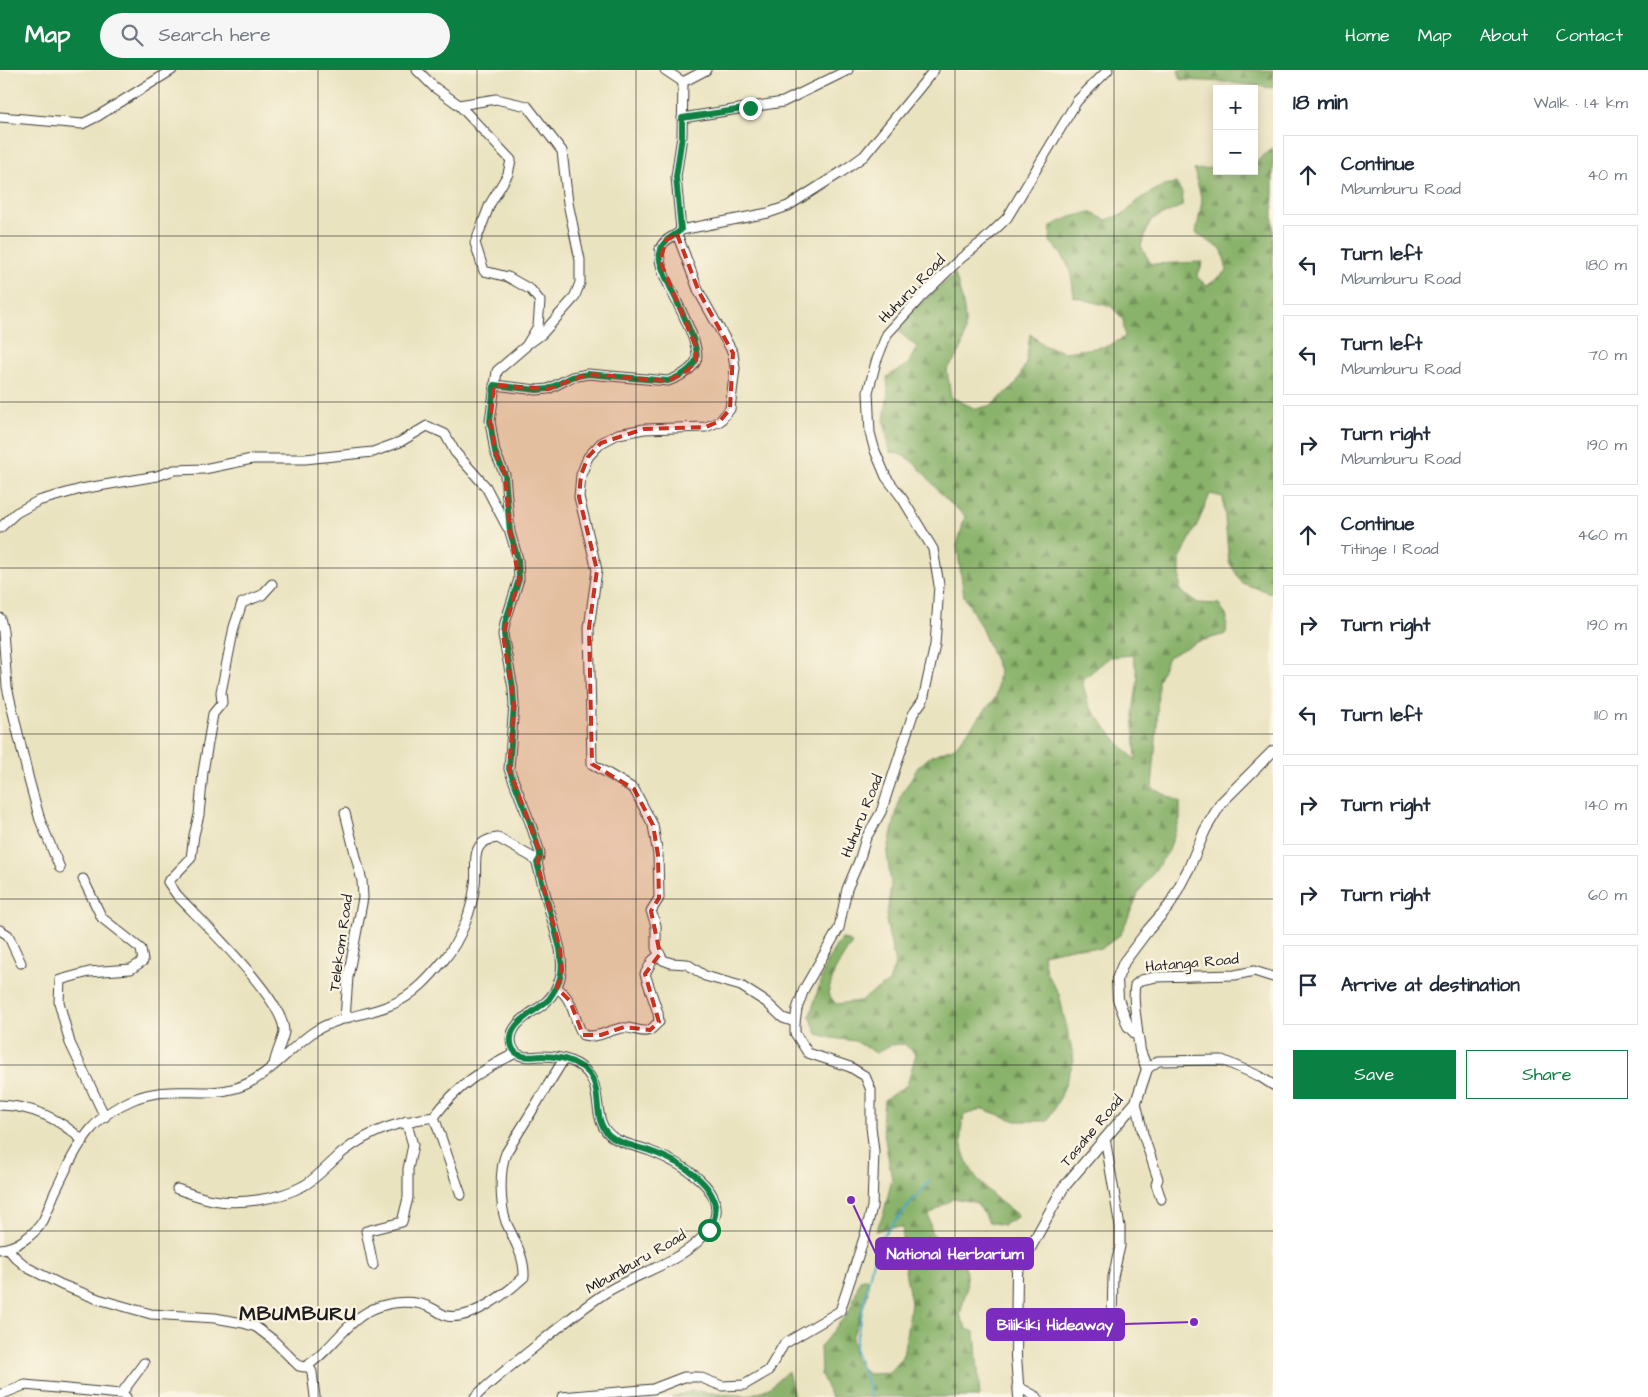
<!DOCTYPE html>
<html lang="en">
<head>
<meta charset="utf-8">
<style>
  :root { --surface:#fff; --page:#f6f6f7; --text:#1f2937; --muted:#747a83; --line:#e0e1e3; --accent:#0b8043 }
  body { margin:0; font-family:"Architects Daughter",sans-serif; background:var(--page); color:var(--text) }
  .controls { position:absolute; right:15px; top:15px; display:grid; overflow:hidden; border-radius:0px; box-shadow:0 2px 12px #0003 }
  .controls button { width:45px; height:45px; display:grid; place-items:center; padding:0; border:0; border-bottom:1px solid var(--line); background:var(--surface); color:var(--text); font:25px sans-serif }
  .stop { position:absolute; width:15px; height:15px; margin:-11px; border:4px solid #0b8043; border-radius:50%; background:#fff }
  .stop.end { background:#0b8043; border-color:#fff; box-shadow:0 1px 5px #0008 }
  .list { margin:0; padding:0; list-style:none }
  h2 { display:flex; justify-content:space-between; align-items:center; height:65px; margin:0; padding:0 20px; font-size:21px }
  h2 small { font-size:16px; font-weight:400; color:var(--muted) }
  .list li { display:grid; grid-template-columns:32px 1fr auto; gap:15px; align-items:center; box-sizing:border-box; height:80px; margin:0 10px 10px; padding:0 10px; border:1px solid var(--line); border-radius:0px }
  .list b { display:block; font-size:19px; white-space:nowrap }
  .list p { margin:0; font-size:16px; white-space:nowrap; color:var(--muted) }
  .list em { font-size:16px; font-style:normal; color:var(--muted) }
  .actions { display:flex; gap:10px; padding:15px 20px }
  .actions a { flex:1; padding:11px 0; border:1px solid var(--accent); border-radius:0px; text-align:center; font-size:18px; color:var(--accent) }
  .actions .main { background:var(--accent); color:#fff }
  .icon { flex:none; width:28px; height:28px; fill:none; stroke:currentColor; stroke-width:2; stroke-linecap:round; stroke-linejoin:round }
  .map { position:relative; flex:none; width:1273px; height:1327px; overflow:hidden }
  header { display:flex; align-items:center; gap:30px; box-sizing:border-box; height:70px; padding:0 25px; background:var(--accent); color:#fff }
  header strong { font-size:24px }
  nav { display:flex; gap:28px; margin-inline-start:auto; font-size:18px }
  .search { width:350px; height:45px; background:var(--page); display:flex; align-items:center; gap:12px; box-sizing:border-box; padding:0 18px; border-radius:28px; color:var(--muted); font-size:19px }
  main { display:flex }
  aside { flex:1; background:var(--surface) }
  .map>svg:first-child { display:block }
</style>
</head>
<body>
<header>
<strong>Map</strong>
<div class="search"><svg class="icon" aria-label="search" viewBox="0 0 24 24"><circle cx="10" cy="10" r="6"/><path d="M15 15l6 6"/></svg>Search here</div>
<nav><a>Home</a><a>Map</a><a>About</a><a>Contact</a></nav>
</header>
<main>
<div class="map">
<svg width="1273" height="1327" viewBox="0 0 1273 1327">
  <defs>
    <pattern id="forest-firs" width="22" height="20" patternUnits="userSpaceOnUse" patternTransform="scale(1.25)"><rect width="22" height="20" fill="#89b26a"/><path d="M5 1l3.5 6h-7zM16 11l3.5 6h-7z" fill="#6f9056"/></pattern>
  </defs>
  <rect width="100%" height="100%" fill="#fcf5e5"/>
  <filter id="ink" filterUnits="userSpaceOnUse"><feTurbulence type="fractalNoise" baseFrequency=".02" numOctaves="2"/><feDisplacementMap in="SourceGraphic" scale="10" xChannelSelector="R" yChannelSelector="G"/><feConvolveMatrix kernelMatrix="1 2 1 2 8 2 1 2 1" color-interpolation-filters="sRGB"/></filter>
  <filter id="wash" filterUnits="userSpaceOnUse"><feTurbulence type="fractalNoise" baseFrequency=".0096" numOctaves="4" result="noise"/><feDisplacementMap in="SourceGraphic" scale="20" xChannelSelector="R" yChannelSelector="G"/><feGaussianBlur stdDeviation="1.12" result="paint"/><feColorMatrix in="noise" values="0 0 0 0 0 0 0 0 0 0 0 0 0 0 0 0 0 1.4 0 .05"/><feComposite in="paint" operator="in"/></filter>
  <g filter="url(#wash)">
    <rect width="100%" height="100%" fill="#eae3c0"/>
    <g fill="url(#forest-firs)" stroke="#526743" fill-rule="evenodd">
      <path d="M1178,0H1273V18L1226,12L1181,10Z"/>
      <path d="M1273,77V524L1242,513L1229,492L1223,427L1210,424L1198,453L1180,489V521L1198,533L1219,534L1227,547L1226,564L1197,572L1168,587L1158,611L1157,657L1152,718L1180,732V749L1168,782L1139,822L1121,864L1101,879L1077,877L1043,884L1046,902L1059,924L1074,990L1061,1026L1047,1051H1016L983,1039L964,1045C963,1052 960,1061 961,1068C963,1103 993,1127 1019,1146L1003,1155L989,1152L977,1133L954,1128L929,1145L931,1162L965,1194L967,1217L960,1245L967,1259L975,1262L980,1327H831L821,1304L820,1277L850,1240L860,1210L867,1208L868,1224L852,1268L855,1289L867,1304L888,1303L903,1287L911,1233L901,1178L903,1157H890L876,1161L884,1142L892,1109L882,1052L884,1030L907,1015L916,984L904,974L891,975L876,983L855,971L832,968L817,964L810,946L827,891L841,868L852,873L835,900L828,924L836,934L860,931L889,912L895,894L886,851L891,815L887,784L900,727L918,697L931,686L955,677L996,627L999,600L980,555L964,526L957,476L965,446C958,439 949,433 942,425C928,409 913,384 890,382L884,352L888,321L887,307L908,294L917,277L899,262L913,240L955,204C962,228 971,256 960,281C957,287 951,294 947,300L951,327L976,339L992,335L1016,314L1026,293L1030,264L1045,276L1065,282L1108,276L1125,267L1123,249L1112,237L1074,227C1071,201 1070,191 1050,172L1051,156L1071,147L1090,142L1106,150L1124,144L1138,130L1164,115L1176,113L1183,124L1182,136L1151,150L1141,176L1151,194L1203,192L1197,207L1207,216L1227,201L1222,180L1196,163L1202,131L1194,100L1217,97V101H1254V94ZM1133,585L1138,609L1133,642L1136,690L1117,671L1089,636L1082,610L1110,587Z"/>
      <path d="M788,1301L794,1327H672L692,1321L748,1326L769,1318Z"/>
    </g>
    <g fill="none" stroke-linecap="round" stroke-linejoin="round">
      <path stroke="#46a8c5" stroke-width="2" d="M869,1327V1318L854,1279L877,1172L930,1111"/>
    </g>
  </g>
  <g filter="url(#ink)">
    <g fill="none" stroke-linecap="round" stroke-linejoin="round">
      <g stroke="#3b3a35" stroke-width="11">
        <g id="minor">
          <path d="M417,0L434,17L459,35L511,90L508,104L490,134L475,173L484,201L508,207L531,220L540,231L538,256L526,276L497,301L490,351L495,382L505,405L510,462L518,489L519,509L505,553L503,565L513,618L514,635L509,699L531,755L540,783L537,793"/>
          <path d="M665,0L683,12"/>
          <path d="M706,0L683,12L682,66L676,107L681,160L768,143L788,136L843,101L864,86L934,0"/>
          <path d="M459,35L496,29L527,36L562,81L568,133L580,190V213L574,228L542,264L531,272"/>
          <path d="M0,47L82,54L98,46L172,0"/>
          <path d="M682,48L783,32L848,0"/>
          <path d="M681,160L677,164L699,222L733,283L735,298L730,339L720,351L706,357L644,359L618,364L601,373L588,387L581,405L579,427L597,500L589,558L592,694L634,719L653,755L658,785L659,828L651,841L656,855V878L663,890L671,893L687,894L705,906L741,916L766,932L783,948L795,952"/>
          <path d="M494,315L537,320L548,319L572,307L588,304L668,311C679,307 691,301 696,291C703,275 669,220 663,202C661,195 658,186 660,179C663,171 670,168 677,164"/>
          <path d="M0,458L16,443L38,431L81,419L157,406L174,400L204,399L252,389H305L373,382L400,372L427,356L445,364L455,382L486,417L507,457"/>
          <path d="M272,514L262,525L242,533L234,557L221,622L222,633L213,644L203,702L199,745L194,765L191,788L168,812L177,825C200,850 285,930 284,962C283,970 275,985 274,995"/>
          <path d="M0,548L3,561L7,617L29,710L40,750L60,798"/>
          <path d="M345,743L362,811L363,828L348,907L345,949"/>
          <path d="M83,809L102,848L141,879L143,891L131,899L89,902L60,910L59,932L70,973L105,1047"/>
          <path d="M0,860L8,865L21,893"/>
          <path d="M557,918C574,929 573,949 583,965C598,969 608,960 622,958C631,956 641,964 650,960C653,958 656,954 659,952L658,943L645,904L652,891L660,884"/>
          <path d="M1138,966C1137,948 1132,932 1135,915L1141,910L1156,907L1235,905L1254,901L1273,907"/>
          <path d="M1147,999L1158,991L1222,990L1259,1006L1273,1015"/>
          <path d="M1136,1032L1143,1064L1158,1109L1156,1114L1161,1129"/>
          <path d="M0,1035C31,1036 60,1049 83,1071"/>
          <path d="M434,1047L461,1125"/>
          <path d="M1105,1068L1120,1157V1176L1113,1207L1112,1248"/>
          <path d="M177,1119C189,1123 201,1128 213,1130C240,1135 279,1129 303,1116C315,1110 331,1092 343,1082C373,1059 398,1052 434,1047C457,1016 481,1000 516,983"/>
          <path d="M0,1179C16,1178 34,1165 43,1151C48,1141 51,1130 56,1120C66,1099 77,1075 92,1058C102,1046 118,1036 132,1030C169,1014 202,1028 236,1018C267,1009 289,978 315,961C339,946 369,945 393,934C414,925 430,907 444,890C461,869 472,841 475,814C477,803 473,786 479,777C483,770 491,769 498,768L532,787L537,793L560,879C562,892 563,904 557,916C554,924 548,931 541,936C528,945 506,957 512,976C514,981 517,985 522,986C528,988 535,986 541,986C553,986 567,988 577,994C610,1014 586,1050 614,1068C625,1075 638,1076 650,1081C678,1092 735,1121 710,1158C686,1192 638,1202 605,1223C578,1241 552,1263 527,1283C510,1297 491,1311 475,1327"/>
          <path d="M8,1179L16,1188L28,1198L62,1215L98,1229L151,1244L215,1248L243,1253L256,1257L272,1269L299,1296L305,1297C330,1283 348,1247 378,1237C392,1232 412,1230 427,1236C434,1238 440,1244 447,1246C471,1251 508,1222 524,1207C525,1187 514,1170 506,1152C500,1135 499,1100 506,1083L564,989"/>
          <path d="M373,1195L366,1161L402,1152L408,1128V1099L413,1075L406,1051"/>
          <path d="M308,1295L312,1302L315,1327"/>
          <path d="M1017,1316L1037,1327"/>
          <path d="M121,1324L144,1293"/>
          <path d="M0,1325L25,1315L121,1324L126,1327"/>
          <path d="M562,1327L653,1319L684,1307H699L722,1316L744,1315L768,1301L784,1274L840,1241L865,1165L872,1137L874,1081L871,1057V1020L865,1006L850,997L808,983L795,963V952L797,939L804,919L839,858L847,819L859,791L866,768L881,742L913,644L923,630L935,575L939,515L933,479L902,428L886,407L875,381L870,363L868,322L876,292L887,264L922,226L960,189L983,171L1007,148L1077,31L1108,0"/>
        </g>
      </g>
      <g stroke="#3b3a35" stroke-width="12">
        <path id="tertiary" d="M1019,1327L1016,1286L1017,1202L1063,1118L1136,1032L1147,999L1140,981L1138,966L1128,956L1118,929L1117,909L1124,892L1148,860L1169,836L1189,798L1205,760L1221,733L1273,681"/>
      </g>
      <use href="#minor" stroke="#fff" stroke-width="9"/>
      <use href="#tertiary" stroke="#fff" stroke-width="10"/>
    </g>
  </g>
  <g fill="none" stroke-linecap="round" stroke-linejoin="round" filter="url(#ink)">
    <path stroke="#0b8043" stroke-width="6" d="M709,1160C734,1120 679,1091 647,1080C635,1076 619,1074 609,1065C589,1047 607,1014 582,997C570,989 555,986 542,986C535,986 529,988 523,986C517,985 514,982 512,977C504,953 537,942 549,929C552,925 555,920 557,916C563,904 562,892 560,879L537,793L540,788V783L531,755L509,699L514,635L513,618L504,565L505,553L519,509L518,489L510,462L505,405L495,382L490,351L494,315L537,320L548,319L572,307L588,304L668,311C679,307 691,301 696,290C702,275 669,219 663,200C660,193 658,185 661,178C665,169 674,166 681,160L676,107L682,66V48L750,38"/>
  </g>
  <path fill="#c8321e" fill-opacity="0.2" stroke="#c8321e" stroke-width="4" stroke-dasharray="10 6" stroke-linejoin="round" d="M677,164L699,222L733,283L730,339L720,351L706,357L644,359L601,373L588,387L581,405L579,427L597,500L589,558L592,694L634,719L653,755L658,785L659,828L651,841L660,884L645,904L659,952L650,960L624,957L601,965H583L570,931L557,918L562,900L560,879L537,793L540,783L509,699L514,635L503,565L519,509L510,462L505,405L495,382L490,351L494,315L548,319L588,304L668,311L688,300L696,290V277L660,191L666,170Z"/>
  <path fill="none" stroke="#1c1c1c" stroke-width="1" stroke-opacity="0.55" d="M159,0V1327M318,0V1327M477,0V1327M636,0V1327M796,0V1327M955,0V1327M1114,0V1327M0,166H1273M0,332H1273M0,498H1273M0,664H1273M0,829H1273M0,995H1273M0,1161H1273"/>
  <g text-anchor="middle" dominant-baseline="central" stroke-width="4.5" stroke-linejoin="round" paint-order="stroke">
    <g font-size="15" fill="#1c1c1c" stroke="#fcf5e5">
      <text transform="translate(912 219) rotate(-46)">Huhuru Road</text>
      <text transform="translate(862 746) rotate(-68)">Huhuru Road</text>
      <text transform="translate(341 873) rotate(-82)">Telekom Road</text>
      <text transform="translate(1192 893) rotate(-5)">Hatanga Road</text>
      <text transform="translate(1092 1061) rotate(-50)">Tasahe Road</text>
      <text transform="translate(636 1192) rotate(-30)">Mbumburu Road</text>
    </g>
    <g font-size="20" font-weight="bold" letter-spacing="1" fill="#1c1c1c" stroke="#fcf5e5">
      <text x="298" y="1244">MBUMBURU</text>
    </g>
  </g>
  <path fill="none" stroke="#7b2cbf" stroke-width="2" d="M851 1130L876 1184M1194 1252L1124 1254"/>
  <g fill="#7b2cbf" stroke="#fcf5e5" stroke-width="2">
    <circle cx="851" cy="1130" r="5"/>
    <circle cx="1194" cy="1252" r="5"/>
  </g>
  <g fill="#7b2cbf" stroke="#7b2cbf" stroke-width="2">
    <rect x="876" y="1168" width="157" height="31" rx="5"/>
    <rect x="987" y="1239" width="137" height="31" rx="5"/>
  </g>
  <g font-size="16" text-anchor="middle" font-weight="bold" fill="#fff">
    <text x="955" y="1189">National Herbarium</text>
    <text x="1055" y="1260">Bilikiki Hideaway</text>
  </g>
</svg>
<div class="controls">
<button>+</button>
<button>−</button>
</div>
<div class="stop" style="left:709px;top:1160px"></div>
<div class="stop end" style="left:750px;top:38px"></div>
</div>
<aside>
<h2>18 min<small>Walk · 1.4 km</small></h2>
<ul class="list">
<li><svg class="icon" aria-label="ahead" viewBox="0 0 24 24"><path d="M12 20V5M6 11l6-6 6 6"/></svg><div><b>Continue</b><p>Mbumburu Road</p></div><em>40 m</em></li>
<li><svg class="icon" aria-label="left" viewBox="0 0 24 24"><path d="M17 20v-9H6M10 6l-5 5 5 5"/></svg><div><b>Turn left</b><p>Mbumburu Road</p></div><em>180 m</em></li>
<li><svg class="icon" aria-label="left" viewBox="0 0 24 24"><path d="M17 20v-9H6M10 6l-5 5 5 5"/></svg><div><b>Turn left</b><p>Mbumburu Road</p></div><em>70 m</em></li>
<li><svg class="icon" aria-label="right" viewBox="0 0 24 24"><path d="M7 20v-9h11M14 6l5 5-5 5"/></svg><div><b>Turn right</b><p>Mbumburu Road</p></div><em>190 m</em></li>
<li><svg class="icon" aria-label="ahead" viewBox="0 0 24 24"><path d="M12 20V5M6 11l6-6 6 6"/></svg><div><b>Continue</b><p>Titinge 1 Road</p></div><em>460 m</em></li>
<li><svg class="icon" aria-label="right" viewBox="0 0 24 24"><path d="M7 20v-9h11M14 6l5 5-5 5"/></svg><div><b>Turn right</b></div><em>190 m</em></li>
<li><svg class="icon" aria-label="left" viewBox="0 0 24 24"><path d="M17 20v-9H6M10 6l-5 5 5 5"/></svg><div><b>Turn left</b></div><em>110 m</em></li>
<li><svg class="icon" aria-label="right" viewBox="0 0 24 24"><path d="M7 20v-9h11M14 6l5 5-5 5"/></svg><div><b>Turn right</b></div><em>140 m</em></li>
<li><svg class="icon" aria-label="right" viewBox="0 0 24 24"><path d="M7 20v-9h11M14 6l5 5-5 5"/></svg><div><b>Turn right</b></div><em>60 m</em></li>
<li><svg class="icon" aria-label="arrive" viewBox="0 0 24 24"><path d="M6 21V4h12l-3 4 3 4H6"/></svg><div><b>Arrive at destination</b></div></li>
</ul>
<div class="actions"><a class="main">Save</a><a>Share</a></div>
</aside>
</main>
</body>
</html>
